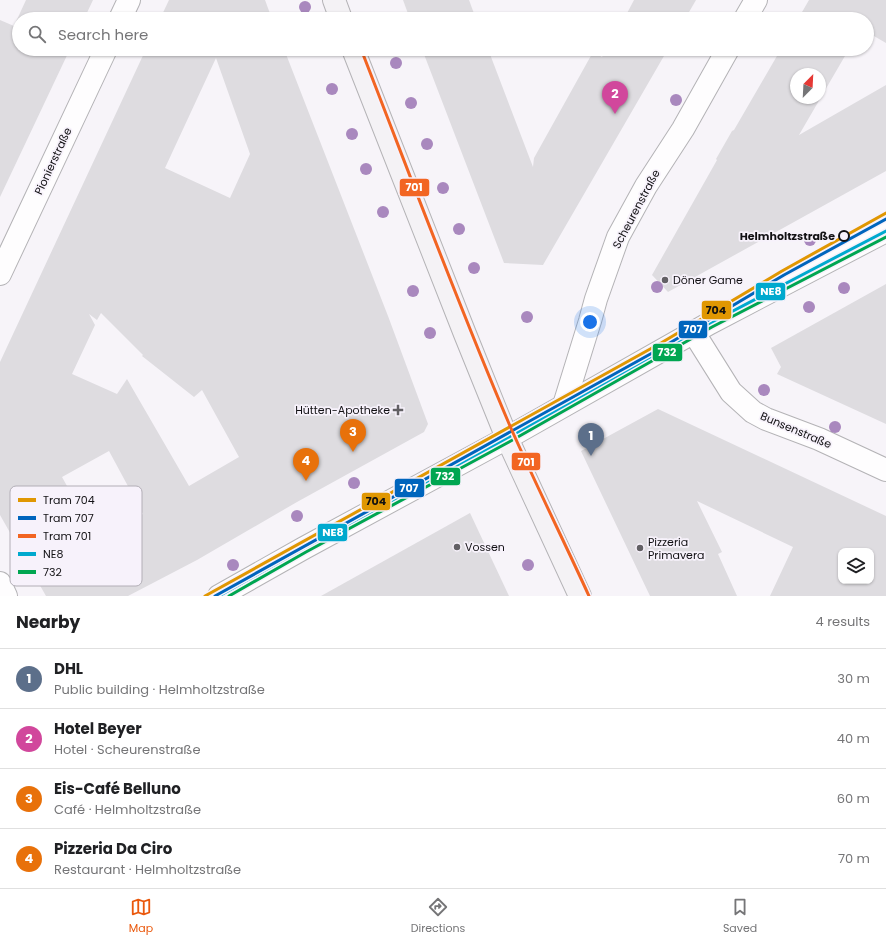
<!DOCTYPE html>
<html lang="en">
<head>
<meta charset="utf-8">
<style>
  :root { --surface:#fff; --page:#f2f2f2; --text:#202124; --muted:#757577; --line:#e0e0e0; --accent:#ea580c }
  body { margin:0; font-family:Poppins,sans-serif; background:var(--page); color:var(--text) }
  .controls { position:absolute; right:12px; bottom:12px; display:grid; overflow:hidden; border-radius:8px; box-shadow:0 1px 3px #0004 }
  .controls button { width:36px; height:36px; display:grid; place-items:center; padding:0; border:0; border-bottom:1px solid var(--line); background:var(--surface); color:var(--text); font:20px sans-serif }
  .compass { position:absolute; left:790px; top:68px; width:36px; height:36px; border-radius:50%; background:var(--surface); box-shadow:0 1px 3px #0004; rotate:24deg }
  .you { position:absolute; left:590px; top:322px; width:14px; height:14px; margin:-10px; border:3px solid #fff; border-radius:50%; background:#1a73e8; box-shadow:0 0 0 6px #1a73e833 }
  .badge { display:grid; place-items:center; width:26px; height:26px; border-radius:50%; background:var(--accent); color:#fff; font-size:13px; font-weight:700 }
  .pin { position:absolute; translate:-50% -33px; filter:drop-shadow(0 1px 2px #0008) }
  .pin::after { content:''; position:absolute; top:21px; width:14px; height:12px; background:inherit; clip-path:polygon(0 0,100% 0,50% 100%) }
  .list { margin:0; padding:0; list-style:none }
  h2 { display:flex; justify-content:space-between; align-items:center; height:52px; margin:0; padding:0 16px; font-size:17px }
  h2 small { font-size:13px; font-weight:400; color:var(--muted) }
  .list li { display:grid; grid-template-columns:26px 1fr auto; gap:12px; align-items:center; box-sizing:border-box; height:60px; padding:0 16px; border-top:1px solid var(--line) }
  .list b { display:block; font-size:15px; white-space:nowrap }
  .list p { margin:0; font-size:13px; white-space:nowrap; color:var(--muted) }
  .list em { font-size:13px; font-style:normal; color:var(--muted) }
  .icon { flex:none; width:22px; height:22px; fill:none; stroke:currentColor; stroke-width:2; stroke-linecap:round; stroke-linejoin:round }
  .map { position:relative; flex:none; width:886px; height:596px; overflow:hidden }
  .search { position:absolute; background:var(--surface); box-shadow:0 1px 3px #0004; left:12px; right:12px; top:12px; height:44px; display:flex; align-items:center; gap:10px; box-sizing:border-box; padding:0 14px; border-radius:22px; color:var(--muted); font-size:15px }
  .sheet { height:292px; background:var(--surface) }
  nav { display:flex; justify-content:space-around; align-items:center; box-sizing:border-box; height:56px; border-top:1px solid var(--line); background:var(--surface); font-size:11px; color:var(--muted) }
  nav a { display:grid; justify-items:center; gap:2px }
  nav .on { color:var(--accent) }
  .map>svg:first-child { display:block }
</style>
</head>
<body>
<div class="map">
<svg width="886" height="596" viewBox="0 0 886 596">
  <rect width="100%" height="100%" fill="#f7f4f9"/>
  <g fill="#dedce0" fill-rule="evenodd">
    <path d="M26,0H93L84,19H19V49H70L0,197V20L14,26Z"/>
    <path d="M169,0H265L272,19H160Z"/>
    <path d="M403,0H469L476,19H410Z"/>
    <path d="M634,0H696L685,19H624Z"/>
    <path d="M809,0H886V43L867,32V19H798Z"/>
    <path d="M146,49H284L388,316L428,424L424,432L297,502L197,560L128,596H46L0,515V362ZM216,58L250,154L230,198L165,168ZM101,313L143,355L142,356L194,397L202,390L239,457L189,486L127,379L117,394L72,374L95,325L89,314L97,320ZM109,451L143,514L97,540L62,477Z"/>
    <path d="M422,49H488L533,167L534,158L593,52L602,57L607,49H668L543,265L504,263Z"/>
    <path d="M781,49H849L799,135L886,85V171L668,292L652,275L717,160L716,159L732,131L734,130ZM796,74H820V98H796Z"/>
    <path d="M886,284V424L777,374L781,367L771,348Z"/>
    <path d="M658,409L886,516V596H770L793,547L697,501L722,552L718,554L737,596H650L581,451ZM841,551H871V581H841Z"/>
    <path d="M470,513L509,596H321Z"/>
  </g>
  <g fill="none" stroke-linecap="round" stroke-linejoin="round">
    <g stroke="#b4b3b6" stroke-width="24">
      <g id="minor">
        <path d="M120,19L129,0"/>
        <path d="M745,19L756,0"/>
        <path d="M0,274L106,49"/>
        <path d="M694,333L731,392L753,412L766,419L819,439L886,470"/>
        <path d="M564,405L590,321L596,299L618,237L646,186L683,129L728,49"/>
        <path d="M0,583L6,596"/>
      </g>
    </g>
    <g stroke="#b4b3b6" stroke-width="24">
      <path id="tertiary" d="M219,596L304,548L507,438L710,323L886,231"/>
    </g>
    <g stroke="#b4b3b6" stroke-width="24">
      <g id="secondary">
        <path d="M334,0L341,19"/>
        <path d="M353,49L465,334L507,438L580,596"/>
      </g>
    </g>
    <use href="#minor" stroke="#fefdfe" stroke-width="22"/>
    <use href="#tertiary" stroke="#fefdfe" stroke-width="22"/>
    <use href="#secondary" stroke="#f4f2f5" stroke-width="22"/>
    <g stroke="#f7f2fb" stroke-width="6">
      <path id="bus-1" d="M219,596L304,548L507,438L710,323L886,231"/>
    </g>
    <g stroke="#f7f2fb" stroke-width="6">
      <path id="bus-2" d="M229,596L306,552L509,442L712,327L886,237"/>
    </g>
    <use href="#bus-1" stroke="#00a9ce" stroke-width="3"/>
    <use href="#bus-2" stroke="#00a651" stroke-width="3"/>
    <g stroke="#f7f2fb" stroke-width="6">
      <path id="tram-1" d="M205,596L661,343L782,271L886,213"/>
    </g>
    <g stroke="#f7f2fb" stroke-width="6">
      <path id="tram-2" d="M215,596L663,347L784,275L886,219"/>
    </g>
    <g stroke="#f7f2fb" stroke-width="6">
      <path id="tram-3" d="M361,49C410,175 457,302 510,426C535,483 563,539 589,596"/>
    </g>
    <use href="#tram-1" stroke="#e09702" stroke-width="3"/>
    <use href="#tram-2" stroke="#0065bd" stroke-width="3"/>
    <use href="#tram-3" stroke="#f26522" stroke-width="3"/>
  </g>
  <g fill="#a988be">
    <circle cx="305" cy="7" r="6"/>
    <circle cx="396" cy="63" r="6"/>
    <circle cx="332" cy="89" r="6"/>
    <circle cx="676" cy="100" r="6"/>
    <circle cx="411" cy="103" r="6"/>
    <circle cx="352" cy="134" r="6"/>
    <circle cx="427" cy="144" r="6"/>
    <circle cx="366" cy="169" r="6"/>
    <circle cx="443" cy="188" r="6"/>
    <circle cx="383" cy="212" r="6"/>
    <circle cx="459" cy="229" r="6"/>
    <circle cx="810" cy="240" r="6"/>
    <circle cx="474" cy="268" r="6"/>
    <circle cx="657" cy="287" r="6"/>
    <circle cx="844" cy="288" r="6"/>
    <circle cx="413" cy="291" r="6"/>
    <circle cx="809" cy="307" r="6"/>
    <circle cx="527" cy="317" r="6"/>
    <circle cx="430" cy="333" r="6"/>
    <circle cx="764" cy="390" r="6"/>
    <circle cx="835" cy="427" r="6"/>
    <circle cx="354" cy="483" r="6"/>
    <circle cx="297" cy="516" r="6"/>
    <circle cx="233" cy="565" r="6"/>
    <circle cx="528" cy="565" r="6"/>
  </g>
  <circle fill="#f7f2fb" stroke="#121114" stroke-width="2" cx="844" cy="236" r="5"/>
  <g fill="#626064" stroke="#f7f2fb" stroke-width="1.5">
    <circle cx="665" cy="280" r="4"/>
    <path d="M396 404h4v4h4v4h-4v4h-4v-4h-4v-4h4z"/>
    <circle cx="457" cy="547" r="4"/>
    <circle cx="640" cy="548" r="4"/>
  </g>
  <g text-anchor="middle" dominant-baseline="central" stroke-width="3.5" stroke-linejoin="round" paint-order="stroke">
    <g font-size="11" fill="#121114" stroke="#f7f2fb">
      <text transform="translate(53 161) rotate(-65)">Pionierstraße</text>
      <text transform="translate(636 209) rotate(-62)">Scheurenstraße</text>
      <text transform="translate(796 430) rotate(23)">Bunsenstraße</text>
    </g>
    <g font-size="11" font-weight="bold" fill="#121114" stroke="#f7f2fb" text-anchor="end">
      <text x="835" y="236">Helmholtzstraße</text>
    </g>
    <g font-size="11" fill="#121114" stroke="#f7f2fb" text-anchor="start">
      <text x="673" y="280">Döner Game</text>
      <text x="390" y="410" text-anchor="end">Hütten-Apotheke</text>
      <text x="648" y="542">Pizzeria<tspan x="648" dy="13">Primavera</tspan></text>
      <text x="465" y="547">Vossen</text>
    </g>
  </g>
  <rect x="10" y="486" width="132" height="100" rx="6" fill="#f7f2fb" stroke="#b2aeb6" stroke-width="1"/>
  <rect x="18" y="498" width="18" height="4" fill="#e09702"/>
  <rect x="18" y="516" width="18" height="4" fill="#0065bd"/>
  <rect x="18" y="534" width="18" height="4" fill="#f26522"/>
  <rect x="18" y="552" width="18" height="4" fill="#00a9ce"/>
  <rect x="18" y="570" width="18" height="4" fill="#00a651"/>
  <g font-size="11" fill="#121114">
    <text x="43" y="504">Tram 704</text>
    <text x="43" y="522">Tram 707</text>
    <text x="43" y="540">Tram 701</text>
    <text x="43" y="558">NE8</text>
    <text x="43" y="576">732</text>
  </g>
  <g stroke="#f7f2fb" stroke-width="1.5">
    <rect x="399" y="178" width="31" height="19" rx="4" fill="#f26522"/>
    <rect x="755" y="282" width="31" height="19" rx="4" fill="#00a9ce"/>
    <rect x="701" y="300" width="31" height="20" rx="4" fill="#e09702"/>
    <rect x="678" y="320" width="30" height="19" rx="4" fill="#0065bd"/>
    <rect x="652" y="343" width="31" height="19" rx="4" fill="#00a651"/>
    <rect x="511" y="452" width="30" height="19" rx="4" fill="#f26522"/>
    <rect x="430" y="467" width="31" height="19" rx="4" fill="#00a651"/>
    <rect x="394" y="478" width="31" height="20" rx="4" fill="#0065bd"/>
    <rect x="361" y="492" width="30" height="19" rx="4" fill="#e09702"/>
    <rect x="317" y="523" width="31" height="19" rx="4" fill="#00a9ce"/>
  </g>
  <g font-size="11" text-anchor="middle" font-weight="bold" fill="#fff">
    <text x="414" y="191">701</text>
    <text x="771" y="295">NE8</text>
    <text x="693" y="333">707</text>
    <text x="667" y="356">732</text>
    <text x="526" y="466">701</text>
    <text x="445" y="480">732</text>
    <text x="409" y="492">707</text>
    <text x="333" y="536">NE8</text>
  </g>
  <g font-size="11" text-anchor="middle" font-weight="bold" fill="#111">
    <text x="716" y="314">704</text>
    <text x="376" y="505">704</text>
  </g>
</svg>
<div class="controls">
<button><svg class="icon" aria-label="layers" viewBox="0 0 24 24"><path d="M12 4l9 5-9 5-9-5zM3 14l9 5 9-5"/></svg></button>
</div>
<svg class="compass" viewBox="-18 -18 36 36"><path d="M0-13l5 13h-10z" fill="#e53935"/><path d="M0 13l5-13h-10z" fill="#757577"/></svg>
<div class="you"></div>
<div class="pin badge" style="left:591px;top:456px;background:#5c6f8a">1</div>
<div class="pin badge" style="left:615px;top:114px;background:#d1479c">2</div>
<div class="pin badge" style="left:353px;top:452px;background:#e8710a">3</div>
<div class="pin badge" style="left:306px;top:481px;background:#e8710a">4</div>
<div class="search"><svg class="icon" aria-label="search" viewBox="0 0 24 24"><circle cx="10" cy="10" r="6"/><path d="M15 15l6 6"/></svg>Search here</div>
</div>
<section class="sheet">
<h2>Nearby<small>4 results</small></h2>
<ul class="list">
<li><span class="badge" style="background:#5c6f8a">1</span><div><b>DHL</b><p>Public building · Helmholtzstraße</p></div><em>30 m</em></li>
<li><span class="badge" style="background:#d1479c">2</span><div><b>Hotel Beyer</b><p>Hotel · Scheurenstraße</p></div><em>40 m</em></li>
<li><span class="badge" style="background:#e8710a">3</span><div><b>Eis-Café Belluno</b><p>Café · Helmholtzstraße</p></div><em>60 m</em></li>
<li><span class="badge" style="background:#e8710a">4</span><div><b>Pizzeria Da Ciro</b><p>Restaurant · Helmholtzstraße</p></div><em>70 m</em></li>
</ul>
</section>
<nav>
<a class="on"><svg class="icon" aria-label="map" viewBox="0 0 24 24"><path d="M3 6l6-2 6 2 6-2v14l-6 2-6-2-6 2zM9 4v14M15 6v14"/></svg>Map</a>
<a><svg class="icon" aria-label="directions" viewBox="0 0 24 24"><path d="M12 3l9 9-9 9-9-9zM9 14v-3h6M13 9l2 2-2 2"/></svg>Directions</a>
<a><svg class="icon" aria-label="saved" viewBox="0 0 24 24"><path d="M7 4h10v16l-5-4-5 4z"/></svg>Saved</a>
</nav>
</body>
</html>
